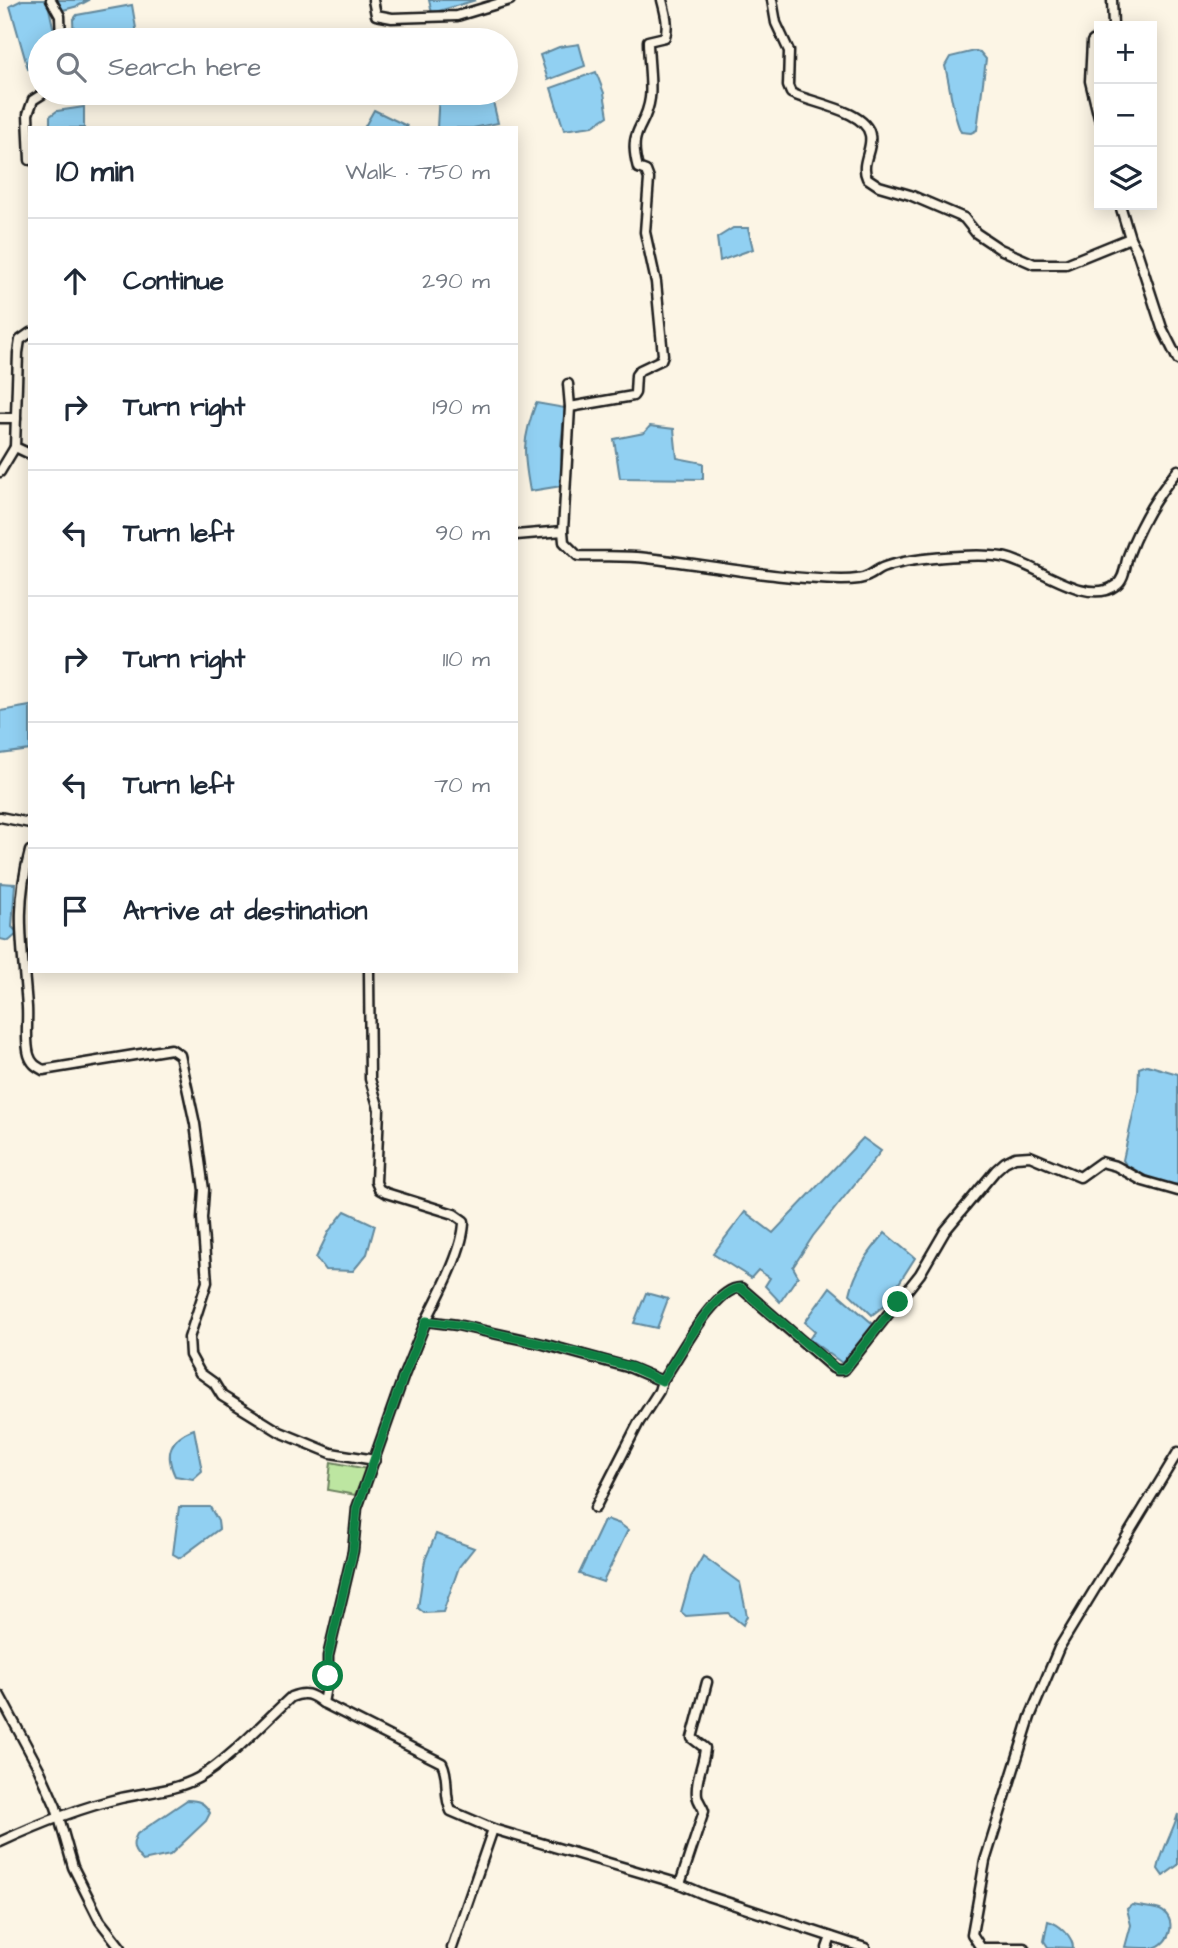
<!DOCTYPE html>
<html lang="en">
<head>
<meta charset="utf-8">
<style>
  :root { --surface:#fff; --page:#f6f6f7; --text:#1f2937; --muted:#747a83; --line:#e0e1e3 }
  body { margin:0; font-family:"Architects Daughter",sans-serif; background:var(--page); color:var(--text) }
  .controls { position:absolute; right:21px; top:21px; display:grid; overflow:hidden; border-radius:0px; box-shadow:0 4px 18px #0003 }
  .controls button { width:63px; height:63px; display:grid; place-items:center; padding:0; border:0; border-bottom:2px solid var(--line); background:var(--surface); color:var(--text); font:35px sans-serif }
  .stop { position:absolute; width:21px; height:21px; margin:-16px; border:5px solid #0b8043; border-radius:50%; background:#fff }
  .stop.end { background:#0b8043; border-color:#fff; box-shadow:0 2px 7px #0008 }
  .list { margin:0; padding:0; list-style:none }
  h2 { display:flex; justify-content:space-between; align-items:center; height:91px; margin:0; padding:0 28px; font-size:30px }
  h2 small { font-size:23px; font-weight:400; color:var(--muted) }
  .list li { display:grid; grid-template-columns:46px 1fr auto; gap:21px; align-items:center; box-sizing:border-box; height:126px; padding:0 28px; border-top:2px solid var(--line) }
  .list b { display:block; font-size:26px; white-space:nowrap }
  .list em { font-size:23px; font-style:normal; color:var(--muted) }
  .icon { flex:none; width:38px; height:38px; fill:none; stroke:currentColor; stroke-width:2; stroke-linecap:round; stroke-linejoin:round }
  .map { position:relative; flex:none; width:1178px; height:1948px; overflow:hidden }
  .search { position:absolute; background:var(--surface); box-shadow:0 4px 18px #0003; left:28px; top:28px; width:490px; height:77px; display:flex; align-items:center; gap:18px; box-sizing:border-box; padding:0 24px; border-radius:38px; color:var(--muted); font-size:26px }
  .panel { position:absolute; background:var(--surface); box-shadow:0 4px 18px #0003; left:28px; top:126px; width:490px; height:847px; border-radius:0px }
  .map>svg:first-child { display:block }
</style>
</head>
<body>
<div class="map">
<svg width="1178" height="1948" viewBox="0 0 1178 1948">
  <rect width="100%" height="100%" fill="#fcf5e5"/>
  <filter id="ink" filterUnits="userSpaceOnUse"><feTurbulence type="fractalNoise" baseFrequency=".0143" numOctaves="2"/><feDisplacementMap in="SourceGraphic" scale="14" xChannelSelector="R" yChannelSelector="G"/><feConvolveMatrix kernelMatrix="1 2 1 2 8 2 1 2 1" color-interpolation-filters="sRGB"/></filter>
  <g filter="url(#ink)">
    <path fill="#bde6a1" stroke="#6c815e" stroke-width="2" d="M331,1462L367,1469L355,1495L328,1490Z"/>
    <g fill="#91d0f2" stroke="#62889c" stroke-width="2">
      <path d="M22,0H45L48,4L56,40H40V66L28,69L10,6Z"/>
      <path d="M57,0H89L78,6L63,10Z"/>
      <path d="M429,0H476L432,13Z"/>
      <path d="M132,5L138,40H74L73,20L77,15Z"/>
      <path d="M579,44L585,66L548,80L540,55L559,47Z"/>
      <path d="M975,51L980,52L986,59L977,130L971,133L961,132C953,117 950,85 945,66L950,57Z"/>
      <path d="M596,72L604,93L608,116L593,126L564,130L551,88Z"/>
      <path d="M372,93H426L373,103Z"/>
      <path d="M439,93H491L498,123L473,128H437Z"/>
      <path d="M84,107V128H50V116L57,111Z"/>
      <path d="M374,110L407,126L408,128H364Z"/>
      <path d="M733,228H748L753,249L720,261L717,238Z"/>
      <path d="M536,403L565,408L561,445L562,481L561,486L530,491C523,453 522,440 536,403Z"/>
      <path d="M650,426L674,429L677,458L703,463V479L620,478L614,439L644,433Z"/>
      <path d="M30,706V750L0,754V711Z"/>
      <path d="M0,883L15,884L12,927L18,933L9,941L0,939Z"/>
      <path d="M1147,1065L1178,1074V1184C1160,1188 1142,1173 1126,1165L1123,1160L1138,1092L1139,1068Z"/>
      <path d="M863,1138L881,1151L813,1236L793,1267L798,1276L780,1302L765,1286L770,1278L758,1270L751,1278L713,1254L745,1212L773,1233Z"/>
      <path d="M345,1211L375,1225L367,1254L353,1271L325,1270L316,1258L329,1231Z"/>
      <path d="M885,1233L915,1258L885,1305L872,1315L850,1294C855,1270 870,1251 885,1233Z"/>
      <path d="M830,1287L873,1324L842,1363L809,1339L815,1331L805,1322Z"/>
      <path d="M646,1293L668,1299L657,1328L634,1323Z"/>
      <path d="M194,1429L202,1471L193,1479L175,1476C164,1453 170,1438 194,1429Z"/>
      <path d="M179,1507H210L218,1521L219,1529L180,1558L173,1554Z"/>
      <path d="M609,1520L620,1524L628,1530L603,1582L579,1574L604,1521Z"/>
      <path d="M436,1534L474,1548L459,1567L443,1612L424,1613L418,1608L425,1560Z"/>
      <path d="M703,1556L740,1583L747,1616L743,1625L728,1613L686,1616L681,1612L691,1577Z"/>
      <path d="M187,1800C199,1800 205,1803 210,1813L206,1821L170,1855L143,1861C134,1852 130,1846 137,1834Z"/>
      <path d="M1178,1814V1865L1163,1876L1158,1869C1162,1849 1172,1834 1178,1814Z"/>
      <path d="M1132,1905C1138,1906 1155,1908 1160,1910C1178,1918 1171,1944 1153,1948C1145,1948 1132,1948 1125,1947L1131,1925L1127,1909Z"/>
      <path d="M1048,1921C1059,1924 1073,1936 1073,1948L1048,1947L1044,1941Z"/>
    </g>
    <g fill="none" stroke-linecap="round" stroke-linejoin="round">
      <g stroke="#1c1c1c" stroke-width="13">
        <g id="street">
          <path d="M51,0L60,16L61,40"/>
          <path d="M373,0L376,15L392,18L457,16L510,0"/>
          <path d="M772,0L776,23L789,51L788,86L791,93C810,103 866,110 870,135C873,150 860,163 867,178L879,186L910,195L964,218L976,233L1000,249L1034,264H1066L1130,238L1137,251L1162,328L1178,360"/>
          <path d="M1112,0L1113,26"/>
          <path d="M1099,36L1092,42L1090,81L1099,118"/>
          <path d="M30,160L28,114L33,100L44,93"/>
          <path d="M1120,205L1130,238"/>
          <path d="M30,333L20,340L18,353L15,447L30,454"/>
          <path d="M570,407L633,396L635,393L636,375L640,370L661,360L663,355L656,282L645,232L649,179L646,171L638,168C627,128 646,130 650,98C652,85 648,57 648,41L665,37C669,24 665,12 662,0"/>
          <path d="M0,418H16"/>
          <path d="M0,472L15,447"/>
          <path d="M563,531L564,542L578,556C601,557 625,555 647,558C712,565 776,579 842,580C850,580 861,580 868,576C873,574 877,570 882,568C907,558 975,553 1002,557C1034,562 1086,608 1116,585C1125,579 1125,565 1128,556C1140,523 1156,496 1178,470"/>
          <path d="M516,535L563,531L570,407L568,384"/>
          <path d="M0,817L30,823"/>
          <path d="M30,851C14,909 23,949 27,1007C28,1022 25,1041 29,1055C32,1064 36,1066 43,1070L171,1049L180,1055L195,1124L204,1190L202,1218L207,1282L189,1338L190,1355L200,1373L214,1383L222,1396L280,1432L331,1453L375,1460"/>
          <path d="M369,971L370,1079L379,1109L376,1182L379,1189L386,1193L454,1214L464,1221C464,1249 439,1295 426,1321"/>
          <path d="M662,1381C678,1360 714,1286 741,1288L833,1368L837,1370H844L920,1274L945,1231L996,1170L1005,1162L1015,1157L1030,1156L1080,1177L1101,1162L1116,1166L1143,1181L1178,1191"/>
          <path d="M0,1696L39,1769L56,1807L73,1867L100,1921L121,1948"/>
          <path d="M323,1703L442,1763C450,1779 443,1794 451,1811L493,1829L680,1884L708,1896L865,1948"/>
          <path d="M0,1842C39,1824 79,1808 121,1798C147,1792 174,1791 198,1778C227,1762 266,1720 291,1697C305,1691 311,1694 323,1703L328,1676V1656L353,1551L357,1508L404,1375L426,1321L457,1325L543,1344L631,1368L662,1381L659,1391L639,1422L595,1508"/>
          <path d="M680,1884L704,1811C702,1805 698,1802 697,1795C695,1779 704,1764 705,1748L692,1738L707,1682"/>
          <path d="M452,1948L493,1829"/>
          <path d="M827,1948L831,1937"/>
          <path d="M981,1948L972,1934L985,1861L1030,1717L1059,1648L1178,1452"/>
          <path d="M983,1948H1024"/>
        </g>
      </g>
      <use href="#street" stroke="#fcf5e5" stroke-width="8"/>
    </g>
  </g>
  <g fill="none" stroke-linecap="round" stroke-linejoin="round" filter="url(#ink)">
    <path stroke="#0b8043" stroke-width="9" d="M328,1676V1656L353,1551L357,1508L404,1375L426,1321L457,1325L543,1344L631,1367L662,1381C677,1360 715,1286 741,1288L837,1370H844L898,1302"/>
  </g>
</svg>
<div class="controls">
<button>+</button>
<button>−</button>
<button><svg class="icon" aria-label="layers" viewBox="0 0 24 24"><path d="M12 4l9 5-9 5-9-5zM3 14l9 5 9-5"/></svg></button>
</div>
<div class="stop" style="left:328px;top:1676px"></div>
<div class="stop end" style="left:898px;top:1302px"></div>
<div class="search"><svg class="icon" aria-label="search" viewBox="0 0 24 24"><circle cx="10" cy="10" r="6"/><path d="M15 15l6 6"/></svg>Search here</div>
<section class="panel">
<h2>10 min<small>Walk · 750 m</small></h2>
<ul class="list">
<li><svg class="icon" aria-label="ahead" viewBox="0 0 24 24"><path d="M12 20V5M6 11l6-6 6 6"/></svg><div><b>Continue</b></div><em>290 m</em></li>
<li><svg class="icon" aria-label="right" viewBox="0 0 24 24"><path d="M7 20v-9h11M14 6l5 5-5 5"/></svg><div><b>Turn right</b></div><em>190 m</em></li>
<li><svg class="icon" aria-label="left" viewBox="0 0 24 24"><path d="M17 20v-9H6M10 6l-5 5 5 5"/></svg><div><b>Turn left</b></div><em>90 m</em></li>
<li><svg class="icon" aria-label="right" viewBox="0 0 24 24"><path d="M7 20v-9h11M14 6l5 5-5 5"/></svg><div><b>Turn right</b></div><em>110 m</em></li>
<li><svg class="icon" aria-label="left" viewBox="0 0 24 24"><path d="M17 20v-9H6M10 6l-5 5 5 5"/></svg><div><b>Turn left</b></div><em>70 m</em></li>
<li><svg class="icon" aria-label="arrive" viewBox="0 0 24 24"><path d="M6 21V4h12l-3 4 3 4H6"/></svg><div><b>Arrive at destination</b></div></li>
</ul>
</section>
</div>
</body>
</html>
